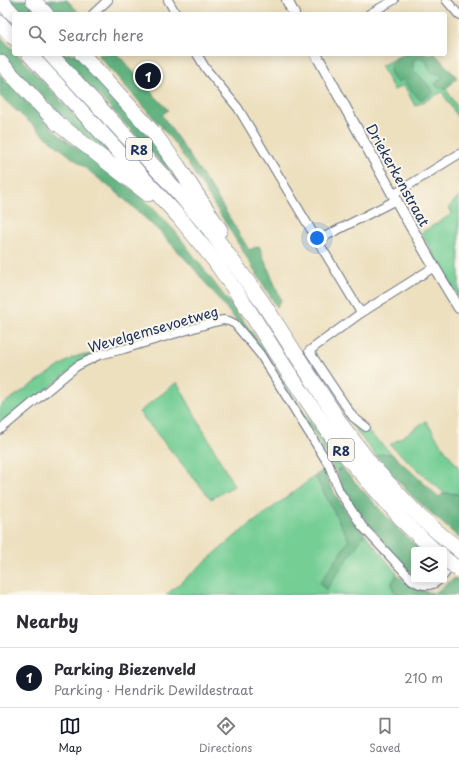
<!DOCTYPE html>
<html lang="en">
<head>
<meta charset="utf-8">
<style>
  :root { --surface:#fff; --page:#f2f2f3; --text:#2b2b33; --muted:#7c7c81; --line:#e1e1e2; --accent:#111827 }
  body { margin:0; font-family:"Playpen Sans",sans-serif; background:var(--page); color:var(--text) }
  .controls { position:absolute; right:12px; bottom:12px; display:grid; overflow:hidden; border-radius:4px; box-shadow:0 2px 10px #0003 }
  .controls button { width:36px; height:36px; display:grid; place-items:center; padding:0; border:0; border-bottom:1px solid var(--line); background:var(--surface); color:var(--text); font:20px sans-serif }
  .you { position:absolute; left:317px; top:238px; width:14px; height:14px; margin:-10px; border:3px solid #fff; border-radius:50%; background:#1a73e8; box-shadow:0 0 0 6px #1a73e833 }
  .badge { display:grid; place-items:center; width:26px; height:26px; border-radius:50%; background:var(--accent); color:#fff; font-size:13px; font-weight:700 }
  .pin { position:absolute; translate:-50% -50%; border:2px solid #fff; box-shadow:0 1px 4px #0006 }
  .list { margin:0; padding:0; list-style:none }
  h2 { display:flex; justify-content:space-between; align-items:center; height:52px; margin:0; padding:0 16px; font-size:17px }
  h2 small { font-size:13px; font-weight:400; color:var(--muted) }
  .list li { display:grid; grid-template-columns:26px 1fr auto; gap:12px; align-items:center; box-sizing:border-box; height:60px; padding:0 16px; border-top:1px solid var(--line) }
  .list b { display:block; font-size:15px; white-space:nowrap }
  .list p { margin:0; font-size:13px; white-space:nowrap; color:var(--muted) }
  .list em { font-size:13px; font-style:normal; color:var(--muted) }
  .icon { flex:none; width:22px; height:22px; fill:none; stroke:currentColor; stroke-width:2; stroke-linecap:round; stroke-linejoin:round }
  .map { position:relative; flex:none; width:459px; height:595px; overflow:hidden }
  .search { position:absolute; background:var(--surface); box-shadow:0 2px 10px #0003; left:12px; right:12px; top:12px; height:44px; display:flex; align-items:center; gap:10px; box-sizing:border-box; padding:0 14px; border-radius:4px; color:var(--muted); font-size:15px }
  .sheet { height:112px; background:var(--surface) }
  nav { display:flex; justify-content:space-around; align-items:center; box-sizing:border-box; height:56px; border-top:1px solid var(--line); background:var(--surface); font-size:11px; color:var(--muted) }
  nav a { display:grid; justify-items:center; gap:2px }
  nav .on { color:var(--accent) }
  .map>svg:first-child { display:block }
</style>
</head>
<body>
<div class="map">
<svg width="459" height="595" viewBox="0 0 459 595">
  <rect width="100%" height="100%" fill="#fbf7ec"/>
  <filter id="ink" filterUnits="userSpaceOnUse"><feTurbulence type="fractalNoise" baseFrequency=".025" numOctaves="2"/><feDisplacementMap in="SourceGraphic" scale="8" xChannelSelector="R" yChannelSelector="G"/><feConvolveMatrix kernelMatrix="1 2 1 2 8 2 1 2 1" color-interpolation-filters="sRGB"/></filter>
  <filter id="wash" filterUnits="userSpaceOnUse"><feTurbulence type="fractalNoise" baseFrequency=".012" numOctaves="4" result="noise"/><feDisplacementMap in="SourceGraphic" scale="16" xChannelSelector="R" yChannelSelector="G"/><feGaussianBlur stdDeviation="0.9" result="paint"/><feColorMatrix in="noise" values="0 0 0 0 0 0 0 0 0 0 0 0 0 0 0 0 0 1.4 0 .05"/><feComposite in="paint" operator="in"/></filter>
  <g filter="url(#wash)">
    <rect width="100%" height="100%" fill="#ede0bf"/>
    <g fill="#75ce94" stroke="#487e79">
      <path d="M403,54H435L457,78L446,89L459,110V119L442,92L415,106L404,85L394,90L381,66Z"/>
      <path d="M459,196V297L421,233L452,214L449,207Z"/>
      <path d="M257,339L295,399L343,469H338L337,473L321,444L253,341Z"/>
      <path d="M81,355H90L0,427V406L72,358Z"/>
      <path d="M177,382L234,486L211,499L139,412Z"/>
      <path d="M426,421L440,443L459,468V494L444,493L390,445Z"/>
      <path d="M351,424L366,430L392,454H382L376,456Z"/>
      <path d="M315,476L349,540L326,589L365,534L397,574L392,583L393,590L400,595H166L239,533Z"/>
    </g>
    <g fill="#60b17e" stroke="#3e706e">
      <path d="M9,0H26L39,14H22Z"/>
      <path d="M47,0H67L80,14H60Z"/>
      <path d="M0,36L14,51V54H17L118,161L76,129L0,54Z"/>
      <path d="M60,54H77L155,144L175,177Z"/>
      <path d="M97,54H117L168,110L162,115L215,194L249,250L259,246L281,300L277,307L227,225L178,148L160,125Z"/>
      <path d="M403,54H435L457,78L445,89L437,87L435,84L442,78V75L433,73L429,69L426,60L420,58L413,61V70L418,74L434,92L420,100L402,79L397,83C386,70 388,63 403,54Z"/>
      <path d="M0,74L59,135L107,170L141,196L174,230L257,339L253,341L191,265L159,231L121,196L51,141L0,96Z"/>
      <path d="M382,454H392L439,497L444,493L459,494V538L409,493L376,456Z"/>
      <path d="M338,469H343L397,528L421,550H414V576L396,557L353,504L341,485L337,473Z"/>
      <path d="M323,470L335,494L350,518L365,534L326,590L320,583L349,540L315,476Z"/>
      <path d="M397,574C409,586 417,591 435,593L455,578L459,581V593L458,595H400L393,590L392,583Z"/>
    </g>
  </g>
  <g filter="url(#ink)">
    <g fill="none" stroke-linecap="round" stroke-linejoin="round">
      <g stroke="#646d80" stroke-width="10">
        <g id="minor">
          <path d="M168,0L176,14"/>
          <path d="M446,0L459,15"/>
          <path d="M93,14L108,0"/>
          <path d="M369,14L394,0"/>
          <path d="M197,54L206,69L238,108L361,313"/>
          <path d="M393,195L459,154"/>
          <path d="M318,240L396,200"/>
          <path d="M366,427L353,417L309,351L361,313L434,267"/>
          <path d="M0,430L66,375L77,366L99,355L124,349L214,322L223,320L229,321L235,324L260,354L329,465L339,491L362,526L412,580C421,586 430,588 439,580"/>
          <path d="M444,575L459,553"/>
        </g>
      </g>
      <g stroke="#646d80" stroke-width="12">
        <g id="tertiary">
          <path d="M287,0L294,14"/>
          <path d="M316,54C363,139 408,226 459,308"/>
        </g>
      </g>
      <g stroke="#646d80" stroke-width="16">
        <g id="motorway">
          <path d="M0,0L14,15"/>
          <path d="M33,0L46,14"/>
          <path d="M0,23L14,38"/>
          <path d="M29,54L179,217L214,260L246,306L286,369L341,450L406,524L434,550"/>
          <path d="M50,54L176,190L210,230L263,303L342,426L374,468L419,516L441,535L459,549"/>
          <path d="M82,54L153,132L178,166L220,230"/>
          <path d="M0,62L56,122L148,194"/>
        </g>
      </g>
      <use href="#minor" stroke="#fff" stroke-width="8"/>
      <use href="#tertiary" stroke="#fff" stroke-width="10"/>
      <use href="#motorway" stroke="#fff" stroke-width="15"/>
      <g stroke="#646d80" stroke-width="16" stroke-linecap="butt">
        <path id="motorway-bridge" d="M444,558L459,570"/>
      </g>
      <use href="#motorway-bridge" stroke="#fff" stroke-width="15"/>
    </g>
  </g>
  <g text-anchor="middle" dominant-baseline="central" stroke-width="4" stroke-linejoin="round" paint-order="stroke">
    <g fill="#fbf7ec" stroke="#5e6b89" stroke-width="1">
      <rect x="126" y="138" width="26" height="22" rx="3"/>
      <rect x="328" y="439" width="26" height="22" rx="3"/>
    </g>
    <g font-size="13" font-weight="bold" fill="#1b2f5e">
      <text x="139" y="149">R8</text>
      <text x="341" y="450">R8</text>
    </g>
    <g font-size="14" fill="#1b2f5e" stroke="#fbf7ec">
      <text transform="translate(398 175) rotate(61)">Driekerkenstraat</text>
      <text transform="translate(153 329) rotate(-16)">Wevelgemsevoetweg</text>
    </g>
  </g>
</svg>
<div class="controls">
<button><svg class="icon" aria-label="layers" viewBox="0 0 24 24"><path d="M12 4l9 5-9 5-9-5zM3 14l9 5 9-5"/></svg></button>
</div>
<div class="you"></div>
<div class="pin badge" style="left:148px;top:76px">1</div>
<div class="search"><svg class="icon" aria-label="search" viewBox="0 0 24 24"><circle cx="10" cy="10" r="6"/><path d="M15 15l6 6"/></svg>Search here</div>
</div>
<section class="sheet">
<h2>Nearby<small></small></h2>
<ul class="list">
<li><span class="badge">1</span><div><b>Parking Biezenveld</b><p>Parking · Hendrik Dewildestraat</p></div><em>210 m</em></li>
</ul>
</section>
<nav>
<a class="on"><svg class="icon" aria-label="map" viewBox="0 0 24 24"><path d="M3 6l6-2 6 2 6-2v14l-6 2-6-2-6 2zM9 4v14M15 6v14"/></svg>Map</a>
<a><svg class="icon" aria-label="directions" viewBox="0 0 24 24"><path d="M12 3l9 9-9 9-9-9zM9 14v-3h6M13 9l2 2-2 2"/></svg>Directions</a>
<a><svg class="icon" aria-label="saved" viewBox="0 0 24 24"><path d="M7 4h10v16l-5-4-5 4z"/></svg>Saved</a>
</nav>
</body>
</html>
